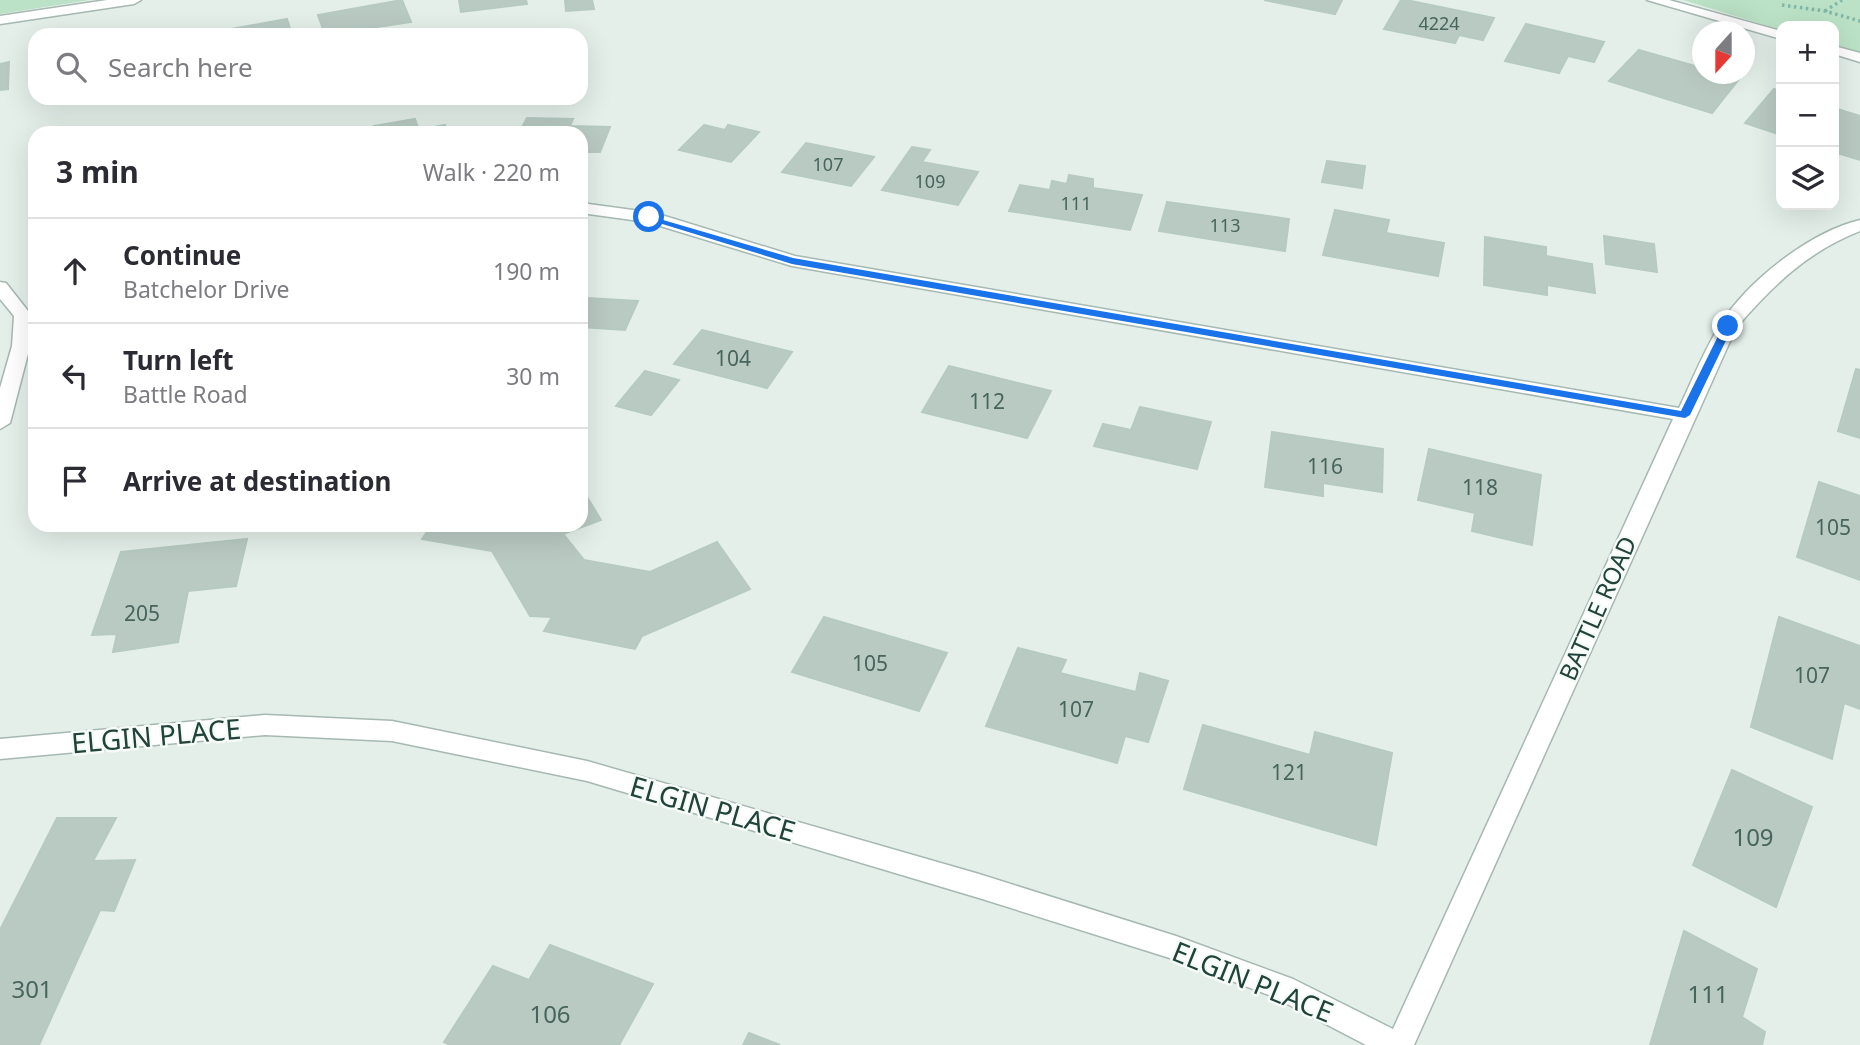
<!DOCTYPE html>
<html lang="en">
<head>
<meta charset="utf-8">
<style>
  :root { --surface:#fff; --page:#f2f2f3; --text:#2b2b33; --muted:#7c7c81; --line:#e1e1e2 }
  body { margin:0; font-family:"Noto Sans",sans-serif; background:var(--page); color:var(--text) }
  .controls { position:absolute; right:21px; top:21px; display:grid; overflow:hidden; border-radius:14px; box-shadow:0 7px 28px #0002 }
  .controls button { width:63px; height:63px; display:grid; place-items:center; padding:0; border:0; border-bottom:2px solid var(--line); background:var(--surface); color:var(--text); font:35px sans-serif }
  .compass { position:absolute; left:1692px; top:21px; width:63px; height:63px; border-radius:50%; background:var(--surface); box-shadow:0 7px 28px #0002; rotate:201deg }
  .stop { position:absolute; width:21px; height:21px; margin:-16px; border:5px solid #1a73e8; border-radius:50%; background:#fff }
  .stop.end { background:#1a73e8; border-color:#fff; box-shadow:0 2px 7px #0008 }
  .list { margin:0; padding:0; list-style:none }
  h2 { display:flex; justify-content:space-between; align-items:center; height:91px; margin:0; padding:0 28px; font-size:30px }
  h2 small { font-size:23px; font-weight:400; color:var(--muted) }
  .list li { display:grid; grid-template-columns:46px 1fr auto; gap:21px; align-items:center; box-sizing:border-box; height:105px; padding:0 28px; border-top:2px solid var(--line) }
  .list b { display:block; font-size:26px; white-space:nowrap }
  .list p { margin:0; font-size:23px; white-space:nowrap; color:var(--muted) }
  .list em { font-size:23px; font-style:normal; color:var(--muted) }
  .icon { flex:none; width:38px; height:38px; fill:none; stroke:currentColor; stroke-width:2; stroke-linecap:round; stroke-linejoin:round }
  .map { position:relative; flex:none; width:1860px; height:1045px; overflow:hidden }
  .search { position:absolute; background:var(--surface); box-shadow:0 7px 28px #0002; left:28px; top:28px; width:560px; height:77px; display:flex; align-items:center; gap:18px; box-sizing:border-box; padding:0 24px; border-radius:21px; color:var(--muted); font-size:26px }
  .panel { position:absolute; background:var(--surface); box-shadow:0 7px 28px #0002; left:28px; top:126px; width:560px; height:406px; border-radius:21px }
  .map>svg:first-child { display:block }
</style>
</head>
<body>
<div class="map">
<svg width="1860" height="1045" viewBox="0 0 1860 1045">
  <rect width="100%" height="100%" fill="#e4efea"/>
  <g fill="#bbe2c7">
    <path d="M0,0H90L0,14Z"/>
    <path d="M1683,0H1860V53L1834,45V26H1781V30Z"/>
  </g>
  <g fill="#b9cac3" stroke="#b6cac2" stroke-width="2">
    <path d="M402,0L411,22L325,35L318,15Z"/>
    <path d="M459,0H526L527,4L461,12Z"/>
    <path d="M565,0H592L594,9L566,11Z"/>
    <path d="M1264,0H1342L1335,14Z"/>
    <path d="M1401,0H1406L1494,18L1483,40L1459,35L1455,43L1384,29Z"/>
    <path d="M287,19L292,35H203V34Z"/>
    <path d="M1526,24L1604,42L1594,62L1568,56L1559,73L1505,61Z"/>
    <path d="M1639,50L1702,68V74H1720L1739,79L1712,113L1609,81Z"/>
    <path d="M9,62L8,89L0,90V64Z"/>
    <path d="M1774,89L1781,92V135L1745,123Z"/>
    <path d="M1834,108L1860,116V160L1834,152Z"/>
    <path d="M527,118L573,119L570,126L610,127L600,152H581V133H500L502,128L521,129Z"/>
    <path d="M415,119L419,130L445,125L448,133H377L374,126Z"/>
    <path d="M704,125L725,130L728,125L759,132L731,162L679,150Z"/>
    <path d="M806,143L874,157L851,186L782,172Z"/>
    <path d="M912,147L930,150L922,162L978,172L958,205L882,190Z"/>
    <path d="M1327,161L1365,166L1362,188L1322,182Z"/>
    <path d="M1069,175L1093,179V188L1142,195L1130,230L1009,211L1020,185L1050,190L1052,181L1067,184Z"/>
    <path d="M1167,202L1289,219L1285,251L1159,231Z"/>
    <path d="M1335,210L1389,220L1386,233L1444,243L1438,276L1323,255Z"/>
    <path d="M1604,236L1654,244L1657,272L1606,264Z"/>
    <path d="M1485,237L1546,247V256L1592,264L1595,293L1547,285V295L1484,285Z"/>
    <path d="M586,298L638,301L625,330L581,327V309Z"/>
    <path d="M702,330L792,352L767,388L674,364Z"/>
    <path d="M949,366L1051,391L1027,438L922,412Z"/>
    <path d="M1856,369L1860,370V438L1838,431Z"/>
    <path d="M645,371L679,380L651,415L616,406Z"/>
    <path d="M1140,407L1211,422L1197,469L1094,446L1103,424L1131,430Z"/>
    <path d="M1272,432L1383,449L1382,492L1323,483V496L1265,487Z"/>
    <path d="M1429,449L1541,475L1532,545L1472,531L1475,513L1418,500Z"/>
    <path d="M1819,482L1860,496V580L1797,557Z"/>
    <path d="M581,487L601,520L563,534L584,560L650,572L717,542L750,589L642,636L635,649L544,631L552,617L530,616L492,551L422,539L432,525H581Z"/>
    <path d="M247,539L236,586L188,591L178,642L113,652L117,634L92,635L121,552Z"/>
    <path d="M824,617L947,653L919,711L792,672Z"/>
    <path d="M1779,617L1860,646V709L1844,703L1832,759L1751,727Z"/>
    <path d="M1018,648L1066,660L1060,673L1136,692L1140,673L1168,681L1148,742L1125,736L1117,763L986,726Z"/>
    <path d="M1203,725L1310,755L1315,732L1392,753L1376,845L1184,789Z"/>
    <path d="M1732,770L1812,807L1776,907L1693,865Z"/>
    <path d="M57,818H116L93,861L135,860L114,911L100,910L39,1045H0V930Z"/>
    <path d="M1684,931L1757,969L1742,1017L1765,1032L1762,1045H1650Z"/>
    <path d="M550,945L653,984L619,1045H450L444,1042L493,966L529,980Z"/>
    <path d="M749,1033L780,1045H743Z"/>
  </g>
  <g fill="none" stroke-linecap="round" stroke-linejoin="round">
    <g stroke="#a6b8b2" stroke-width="3">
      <g id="minor">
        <path d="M107,0H141L134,4L0,24V16Z"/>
        <path d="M1647,0H1669L1781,31V39Z"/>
        <path d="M1834,46L1860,53V62L1834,54Z"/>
        <path d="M581,203L655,213L795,256L1679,408C1692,381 1704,350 1720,325C1747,281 1810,232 1860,220V231C1807,252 1773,285 1736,328L1414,1045H1366L1274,997L1176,960L979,898L587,781L392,741L265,735L0,759V739L265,715L392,721L587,761L979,874L1176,936L1293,979L1393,1029L1673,419L792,266L647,222L581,213Z"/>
        <path d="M0,282L6,283L32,316L30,346L10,423L0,429V388L12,346L14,316L0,299Z"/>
      </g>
    </g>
    <g stroke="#82b6a6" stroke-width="3.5" stroke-dasharray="2.5 3.5" stroke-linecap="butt">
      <path d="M1782,5L1825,11L1860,21"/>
      <path d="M1825,11L1842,0"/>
    </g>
    <use href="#minor" fill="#fff" fill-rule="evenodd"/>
  </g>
  <path fill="#1a73e8" d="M646,215L793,258L1681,411L1723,326L1728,323L1733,326L1690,415L1685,418L792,264L646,219Z"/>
  <g text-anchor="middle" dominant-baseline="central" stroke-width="5" stroke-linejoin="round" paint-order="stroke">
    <g font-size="18" fill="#47655d">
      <text x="1439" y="23">4224</text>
      <text x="828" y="164">107</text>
      <text x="930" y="181">109</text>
      <text x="1076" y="203">111</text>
      <text x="1225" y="225">113</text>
    </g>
    <g font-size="21" fill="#47655d">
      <text x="733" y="358">104</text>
      <text x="987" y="401">112</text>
      <text x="1325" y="466">116</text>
      <text x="1480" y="487">118</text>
      <text x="1833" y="527">105</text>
      <text x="142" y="613">205</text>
      <text x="870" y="663">105</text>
      <text x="1812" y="675">107</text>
      <text x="1076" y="709">107</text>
      <text x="1289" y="772">121</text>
    </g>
    <g font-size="24" fill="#21433b" stroke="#f6fbf8">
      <text transform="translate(1597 608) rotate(-66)">BATTLE ROAD</text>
    </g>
    <g font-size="24" fill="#47655d">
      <text x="1753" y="836">109</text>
      <text x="32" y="988">301</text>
      <text x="1708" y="993">111</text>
      <text x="550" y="1013">106</text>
    </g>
    <g font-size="28" fill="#21433b" stroke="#f6fbf8">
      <text transform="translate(156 735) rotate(-5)">ELGIN PLACE</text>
      <text transform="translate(713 808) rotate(16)">ELGIN PLACE</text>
      <text transform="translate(1253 981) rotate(22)">ELGIN PLACE</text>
    </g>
  </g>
</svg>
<div class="controls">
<button>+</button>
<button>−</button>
<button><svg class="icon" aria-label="layers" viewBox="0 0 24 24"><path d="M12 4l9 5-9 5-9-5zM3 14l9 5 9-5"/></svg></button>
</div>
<svg class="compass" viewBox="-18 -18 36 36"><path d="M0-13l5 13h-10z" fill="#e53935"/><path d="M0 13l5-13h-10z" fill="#7c7c81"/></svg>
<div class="stop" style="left:649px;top:217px"></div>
<div class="stop end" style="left:1728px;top:326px"></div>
<div class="search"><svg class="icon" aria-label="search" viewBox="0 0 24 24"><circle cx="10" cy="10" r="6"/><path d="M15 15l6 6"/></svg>Search here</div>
<section class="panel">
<h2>3 min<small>Walk · 220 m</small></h2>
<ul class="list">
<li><svg class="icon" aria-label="ahead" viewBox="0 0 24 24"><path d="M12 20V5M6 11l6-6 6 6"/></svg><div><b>Continue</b><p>Batchelor Drive</p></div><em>190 m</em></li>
<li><svg class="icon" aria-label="left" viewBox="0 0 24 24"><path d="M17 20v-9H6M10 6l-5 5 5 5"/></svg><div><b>Turn left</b><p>Battle Road</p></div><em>30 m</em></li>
<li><svg class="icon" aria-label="arrive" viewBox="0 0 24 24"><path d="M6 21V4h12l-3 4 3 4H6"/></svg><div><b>Arrive at destination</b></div></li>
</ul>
</section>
</div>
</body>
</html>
